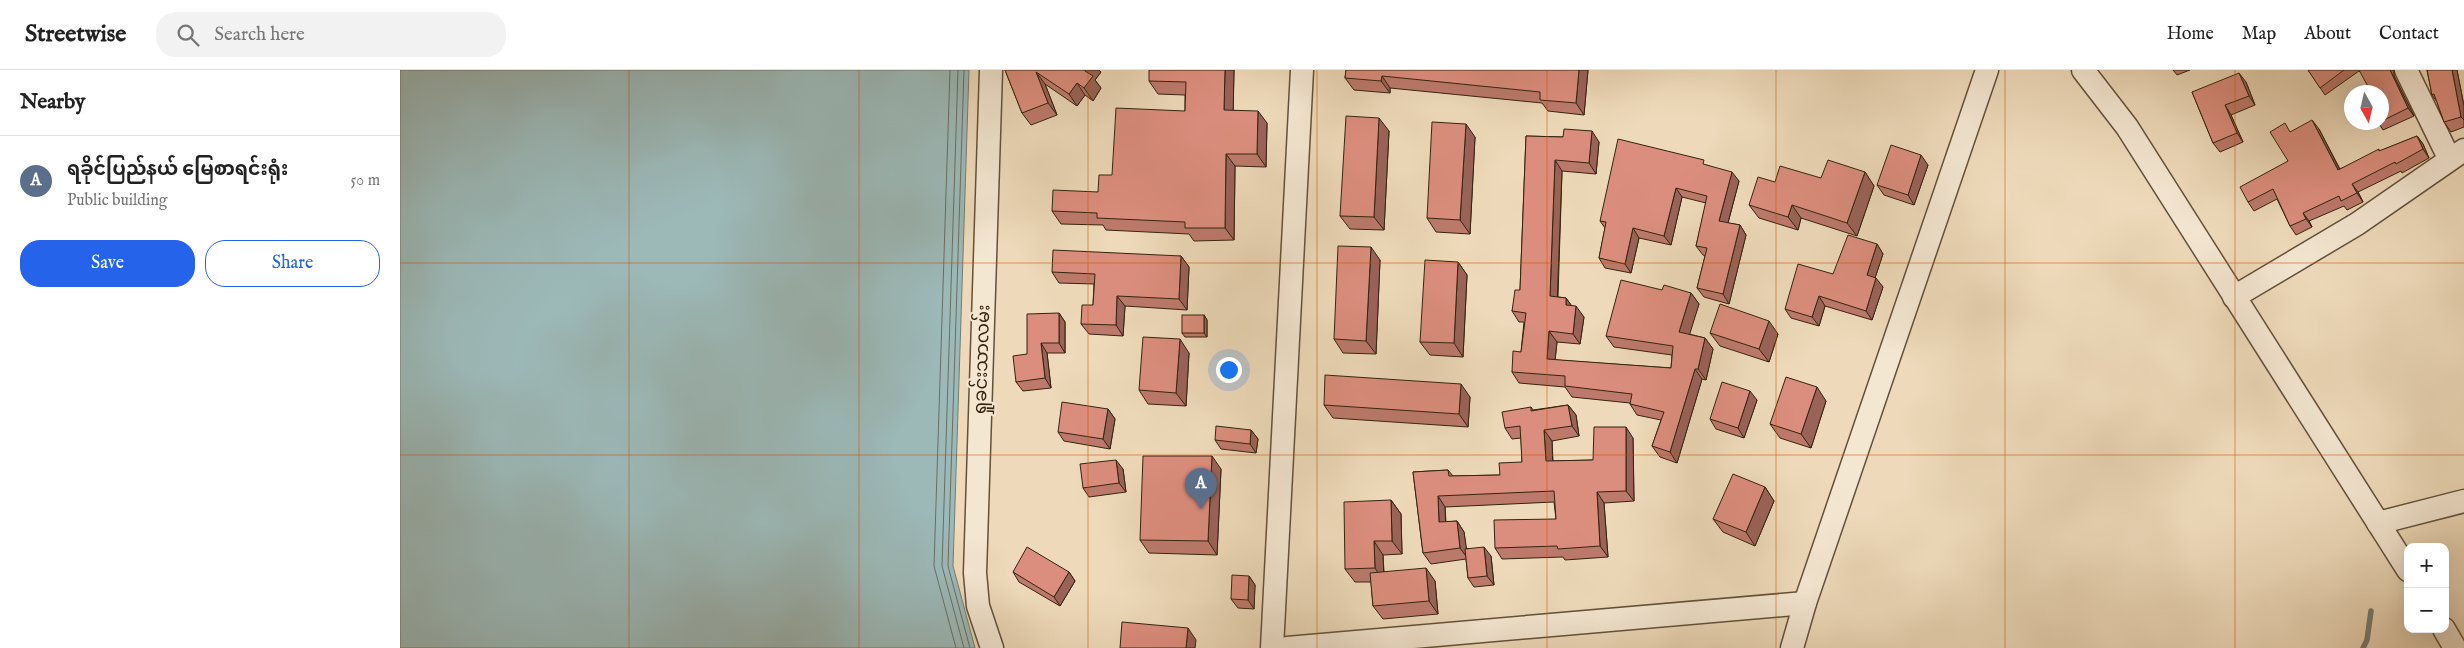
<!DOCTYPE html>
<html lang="en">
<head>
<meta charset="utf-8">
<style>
  :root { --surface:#fff; --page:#f2f2f2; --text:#222; --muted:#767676; --line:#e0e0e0; --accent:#2563eb }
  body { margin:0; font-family:"IM FELL English","Noto Sans Myanmar",serif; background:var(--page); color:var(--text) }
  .controls { position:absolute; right:15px; bottom:15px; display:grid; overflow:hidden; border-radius:10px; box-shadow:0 5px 20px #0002 }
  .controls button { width:45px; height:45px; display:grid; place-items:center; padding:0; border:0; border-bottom:1px solid var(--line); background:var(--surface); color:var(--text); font:25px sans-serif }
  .compass { position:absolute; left:1944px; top:15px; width:45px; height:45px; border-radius:50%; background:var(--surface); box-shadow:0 5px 20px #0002; rotate:172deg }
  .you { position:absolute; left:828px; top:299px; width:18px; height:18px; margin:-12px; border:4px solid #fff; border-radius:50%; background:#1a73e8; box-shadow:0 0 0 8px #1a73e833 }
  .badge { display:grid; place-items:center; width:32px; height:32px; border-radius:50%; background:var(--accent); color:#fff; font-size:16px; font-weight:700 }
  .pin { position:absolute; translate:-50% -41px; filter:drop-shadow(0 1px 2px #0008) }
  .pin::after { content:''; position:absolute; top:26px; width:18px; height:15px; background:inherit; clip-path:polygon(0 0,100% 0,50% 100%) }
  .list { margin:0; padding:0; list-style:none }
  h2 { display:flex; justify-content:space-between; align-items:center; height:65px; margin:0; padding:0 20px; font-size:21px }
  h2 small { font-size:16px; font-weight:400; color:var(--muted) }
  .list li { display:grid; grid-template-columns:32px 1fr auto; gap:15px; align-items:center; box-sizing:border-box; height:90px; padding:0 20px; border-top:1px solid var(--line) }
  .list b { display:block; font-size:19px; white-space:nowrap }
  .list p { margin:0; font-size:16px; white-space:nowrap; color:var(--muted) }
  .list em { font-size:16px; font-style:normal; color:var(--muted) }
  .actions { display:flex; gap:10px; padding:15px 20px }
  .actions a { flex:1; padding:11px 0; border:1px solid var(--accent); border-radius:20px; text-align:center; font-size:18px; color:var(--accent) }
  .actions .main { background:var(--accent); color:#fff }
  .icon { flex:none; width:28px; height:28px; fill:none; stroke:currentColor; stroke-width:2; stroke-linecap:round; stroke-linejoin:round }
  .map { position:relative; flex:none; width:2064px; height:578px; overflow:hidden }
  header { display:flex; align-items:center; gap:30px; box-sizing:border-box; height:70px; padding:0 25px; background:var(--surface); border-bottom:1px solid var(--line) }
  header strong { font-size:24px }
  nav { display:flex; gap:28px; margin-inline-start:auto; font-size:18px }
  .search { width:350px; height:45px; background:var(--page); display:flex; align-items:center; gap:12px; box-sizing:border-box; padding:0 18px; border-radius:20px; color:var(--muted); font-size:19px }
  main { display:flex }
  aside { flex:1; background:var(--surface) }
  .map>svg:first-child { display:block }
</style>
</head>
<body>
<header>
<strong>Streetwise</strong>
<div class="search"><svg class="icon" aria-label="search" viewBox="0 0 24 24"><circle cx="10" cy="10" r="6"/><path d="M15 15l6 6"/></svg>Search here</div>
<nav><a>Home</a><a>Map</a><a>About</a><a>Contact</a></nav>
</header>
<main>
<aside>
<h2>Nearby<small></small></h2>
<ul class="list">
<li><span class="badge" style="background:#5c6f8a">A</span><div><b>ရခိုင်ပြည်နယ် မြေစာရင်းရုံး</b><p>Public building</p></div><em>50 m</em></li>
</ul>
<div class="actions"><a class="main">Save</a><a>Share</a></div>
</aside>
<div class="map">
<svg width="2064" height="578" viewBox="0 0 2064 578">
  <rect width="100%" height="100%" fill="#eedaba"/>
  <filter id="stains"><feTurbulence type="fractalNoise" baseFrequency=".004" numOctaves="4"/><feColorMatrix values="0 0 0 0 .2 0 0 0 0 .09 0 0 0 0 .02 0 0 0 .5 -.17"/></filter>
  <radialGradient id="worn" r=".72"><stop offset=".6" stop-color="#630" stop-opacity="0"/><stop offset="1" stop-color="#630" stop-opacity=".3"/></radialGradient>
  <path fill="#9cb9b8" stroke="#727d74" d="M0,0H569L553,496L575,578H0Z"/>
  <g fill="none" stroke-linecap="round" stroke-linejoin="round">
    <g stroke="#686e63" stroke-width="1">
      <path d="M550,0L534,496L556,578"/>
      <path d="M558,0L542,496L564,578"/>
      <path d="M564,0L548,496L570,578"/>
    </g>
    <path stroke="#727d74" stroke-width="5.5" d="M1963,578L1967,570L1971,541"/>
    <g stroke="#625139" stroke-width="25">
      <g id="minor">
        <path d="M591,0L575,503L578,536L592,578"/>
        <path d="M1683,0L1727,57L2008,500"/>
        <path d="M2006,0L2049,88"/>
        <path d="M1834,227L1957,154L2064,80"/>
        <path d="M1978,453L2064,431"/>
        <path d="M2044,559L2055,578"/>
        <path d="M872,578L902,0"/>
        <path d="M887,578L1405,533"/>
        <path d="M1392,578L1405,533L1587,0"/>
      </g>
    </g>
    <use href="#minor" stroke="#f4e7d2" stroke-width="22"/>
  </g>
  <g fill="#bd7a6c" stroke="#34230e">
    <path d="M605,0L701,2L695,10L701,18L693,31L685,25L677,36L645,14L657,45L631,55L622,43Z"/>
    <path d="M834,0L833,40L867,53L866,97L835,96L834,170L794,171L789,164L706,160L703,155L661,154L652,141L698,122L712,105L785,41V25L758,24L749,11Z"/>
    <path d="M946,0H1188L1184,45L1148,41L1142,33L990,18V23L954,20L945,8Z"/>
    <path d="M1773,0H1790L1777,5Z"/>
    <path d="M1908,0H1994V6L2014,46L1983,60L1978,52H1982V22L1959,1L1925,25Z"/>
    <path d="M2027,0H2057L2064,36V57L2051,62L2044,52L2037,32L2032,25Z"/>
    <path d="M1846,12L1855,35L1831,45L1843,72L1820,82L1813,73L1792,22Z"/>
    <path d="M1919,59L1940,99L1980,81L2017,66L2023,74L2029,88L2002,103L2001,101L1958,122L1963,132L1947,140L1944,136L1909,151L1912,157L1896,165L1890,156L1877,129L1854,141L1848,132L1888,91L1891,62Z"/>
    <path d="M989,61L984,160L950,159L940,146Z"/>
    <path d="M1126,66L1163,67L1199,72L1196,104L1162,101L1158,227L1166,228L1171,235L1184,247L1180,274L1157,272L1155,290L1271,298L1272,285L1214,277L1206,266L1262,220L1291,223L1299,234L1289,264L1305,268L1313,279L1306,310L1302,309L1277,393L1260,387L1252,376L1261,350L1237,345L1230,334V333L1172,327L1165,317L1119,313L1112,302L1121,282L1124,252H1119L1112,241L1120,220Z"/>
    <path d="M1075,67L1070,164L1036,162L1027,148Z"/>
    <path d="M1307,95L1339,111L1328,153L1340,155L1346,165L1329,234L1304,227L1297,218L1305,186L1303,185L1296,176L1306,133L1282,127L1271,175L1239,168L1231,203L1205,198L1199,188L1205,158L1200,151Z"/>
    <path d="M1528,95L1514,135L1484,125L1477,115Z"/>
    <path d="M1465,102L1474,116L1457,166L1401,148L1398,160L1359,148L1349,135L1375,112L1421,108Z"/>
    <path d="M1477,174L1483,184L1475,208L1483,217L1472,250L1425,236L1419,256L1391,248L1385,239Z"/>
    <path d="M781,186L789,197L787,240L725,236L723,266L689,264L681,254L693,235L694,214L659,213L652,202Z"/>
    <path d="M980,190L976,284L943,283L934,269Z"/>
    <path d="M1058,192L1067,205L1063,287L1030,285L1020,272Z"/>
    <path d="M659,243L665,252V283H647L651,318L623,321L616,312L627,284Z"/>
    <path d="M804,245L807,250V267H785L782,263Z"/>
    <path d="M1310,263L1378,264L1369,292L1320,276Z"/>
    <path d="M789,283L786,336L748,334L739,320Z"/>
    <path d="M1070,327L1068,357L933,348L924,335Z"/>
    <path d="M1357,330L1344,368L1316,359L1310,349Z"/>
    <path d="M1426,331L1411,378L1380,368L1370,354Z"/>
    <path d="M1168,335L1176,345L1179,366L1152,371L1153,391L1193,390L1233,368L1234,431L1204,433L1208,487L1165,490L1163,487L1102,489L1095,478L1156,449L1154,432L1045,437L1046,452L1057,451L1064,462L1066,478L1091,486L1094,515L1074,517L1068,508L1066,489L1031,494L1023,483L1013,402L1048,400L1053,406L1100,405L1122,392L1121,368L1112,369L1105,358L1131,337L1133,340Z"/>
    <path d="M708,339L715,349L710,379L664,371L658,362Z"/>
    <path d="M851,360L858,369L856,383L821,379L815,370Z"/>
    <path d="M723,399L726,422L689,427L683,418Z"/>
    <path d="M821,399L817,485L749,483L740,470Z"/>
    <path d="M1365,417L1374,431L1355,476L1323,462L1313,449Z"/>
    <path d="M991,430L1001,444L1002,484L983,485L984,502L1035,511L1038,544L983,549L973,536L971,512H955L945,499Z"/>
    <path d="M613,502H669L675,511L660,536L619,512Z"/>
    <path d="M849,506L855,515L854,539L838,538L831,529Z"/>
  </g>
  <g fill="#9a6358" stroke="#34230e">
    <path d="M685,0H699L701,2L695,10L701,18L693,31L684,18Z"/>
    <path d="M825,0H834L833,52L824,40Z"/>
    <path d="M1179,0H1188L1184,45L1176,33Z"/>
    <path d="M1990,0H1994V6L2014,46L2008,38Z"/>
    <path d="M2052,0H2057L2064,36V50L2061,47Z"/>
    <path d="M636,2L645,14L657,45L648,33Z"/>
    <path d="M1839,3L1846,12L1855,35L1849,26Z"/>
    <path d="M982,6L990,18V23L981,11Z"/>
    <path d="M677,13L685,25L677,36L669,24Z"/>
    <path d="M1825,35L1831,45L1843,72L1837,63Z"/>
    <path d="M858,41L867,53L866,97L857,84Z"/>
    <path d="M979,48L989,61L984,160L974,147Z"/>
    <path d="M1912,50L1919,59L1944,108L1938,100Z"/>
    <path d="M1066,54L1075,67L1070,164L1060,150Z"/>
    <path d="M1192,61L1199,72L1196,104L1189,93Z"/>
    <path d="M2017,66L2023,74L2029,88L2023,79Z"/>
    <path d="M826,84L835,96L834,170L825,158Z"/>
    <path d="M1521,85L1528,95L1514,135L1508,125Z"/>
    <path d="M1155,90L1162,101L1157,237L1150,226Z"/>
    <path d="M1332,102L1339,111L1326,160L1319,151Z"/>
    <path d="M1465,102L1474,116L1457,166L1447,153Z"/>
    <path d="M1952,114L1958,122L1963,132L1957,123Z"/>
    <path d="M1276,118L1282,127L1271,175L1264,166Z"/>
    <path d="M1392,135L1401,148L1398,160L1388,147Z"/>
    <path d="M1903,143L1909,151L1912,157L1906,149Z"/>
    <path d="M1340,155L1346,165L1329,234L1323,224Z"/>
    <path d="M1233,158L1239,168L1231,203L1225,194Z"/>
    <path d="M1477,174L1483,184L1473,214L1467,205Z"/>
    <path d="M971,177L980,190L976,284L966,271Z"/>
    <path d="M781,186L789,197L787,240L779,229Z"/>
    <path d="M1058,192L1067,205L1063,287L1054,273Z"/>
    <path d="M1476,208L1483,217L1472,250L1466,241Z"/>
    <path d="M1291,223L1299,234L1287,273L1279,262Z"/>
    <path d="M717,226L725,236L723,266L716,255Z"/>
    <path d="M1419,226L1425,236L1419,256L1412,247Z"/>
    <path d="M1166,228L1174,239L1166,235Z"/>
    <path d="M1176,236L1184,247L1180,274L1173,264Z"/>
    <path d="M659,243L665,252V283L659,273Z"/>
    <path d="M804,245L807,250V267L804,263Z"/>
    <path d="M1369,251L1378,264L1369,292L1359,279Z"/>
    <path d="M1149,261L1157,272L1154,300L1147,289Z"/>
    <path d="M1305,268L1313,279L1306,310L1298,299Z"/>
    <path d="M780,269L789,283L786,336L776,323Z"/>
    <path d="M641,273L647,283L651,318L645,308Z"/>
    <path d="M1295,299L1302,309L1277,393L1270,382Z"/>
    <path d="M1061,314L1070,327L1068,357L1059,344Z"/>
    <path d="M1417,317L1426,331L1411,378L1401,364Z"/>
    <path d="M1350,321L1357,330L1344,368L1338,358Z"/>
    <path d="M1168,335L1176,345L1179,366L1172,356Z"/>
    <path d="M708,339L715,349L710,379L703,369Z"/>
    <path d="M1226,357L1233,368L1234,431L1226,421Z"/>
    <path d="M851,360L858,369L856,383L850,374Z"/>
    <path d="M1144,360L1152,371L1153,402L1146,391Z"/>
    <path d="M812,386L821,399L817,485L808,471Z"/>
    <path d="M716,390L723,399L726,422L719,413Z"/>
    <path d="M1365,417L1374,431L1355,476L1346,462Z"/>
    <path d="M1197,422L1204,433L1208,487L1200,476Z"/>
    <path d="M1038,426L1045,437L1046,463L1039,452Z"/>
    <path d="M991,430L1001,444L1002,484L992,471Z"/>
    <path d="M1057,451L1064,462L1068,489L1060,478Z"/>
    <path d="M974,471L983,485L984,512L975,498Z"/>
    <path d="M1084,477L1091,486L1094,515L1087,506Z"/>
    <path d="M1026,498L1035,511L1038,544L1029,531Z"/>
    <path d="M669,502L675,511L660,536L654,527Z"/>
    <path d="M849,506L855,515L854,539L848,530Z"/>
    <path d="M788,558L796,570L795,578H786Z"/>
  </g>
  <g fill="#dc8e7e" stroke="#34230e">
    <path d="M605,0H685V1L693,6L684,18L677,13L669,24L636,2L648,33L622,43Z"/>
    <path d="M749,0H825L824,40L858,41L857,84H826L825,158H785V152L697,148V143L652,141L653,120L698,122L699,105H712L716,38L785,41L786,12L749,11Z"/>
    <path d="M946,0H1179L1176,33L1140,30V22L982,6L981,11L945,8Z"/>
    <path d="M1908,0H1944L1920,18Z"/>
    <path d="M1959,0H1990L2008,38L1982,51V22H1971Z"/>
    <path d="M2027,0H2052L2061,47L2044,52L2034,24L2032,25Z"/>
    <path d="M1839,3L1849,26L1825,35L1837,63L1813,73L1792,22Z"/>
    <path d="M946,46L979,48L974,147L940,146Z"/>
    <path d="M1912,50L1938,100L1979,79V81L2017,66L2023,79L1996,94L1995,92L1952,114L1957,123L1941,131L1939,126L1903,143L1906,149L1890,156L1873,119L1848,132L1840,117L1888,91L1870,62L1885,53L1890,62Z"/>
    <path d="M1032,52L1066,54L1060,150L1027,148Z"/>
    <path d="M1164,59L1192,61L1189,93L1155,90L1150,226L1166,228V235L1176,236L1173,264L1149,261L1147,289L1271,298L1273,276L1206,266L1221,210L1262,220L1264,215L1291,223L1279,262L1305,268L1298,299H1295L1270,382L1252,376L1264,342L1230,334L1232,324L1165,316V306L1112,302L1113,281L1121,282L1126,243L1112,241L1115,220H1120L1126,66L1163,67Z"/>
    <path d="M1218,69L1304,90L1303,94L1332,102L1319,151L1340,155L1323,224L1297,218L1307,178L1296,176L1307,126L1276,118L1264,166L1233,158L1225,194L1199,188L1206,152L1200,151Z"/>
    <path d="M1491,75L1521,85L1508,125L1477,115Z"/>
    <path d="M1428,90L1465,102L1447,153L1392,135L1388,147L1349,135L1358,107L1375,112L1380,96L1421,108Z"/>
    <path d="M1448,165L1477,174L1467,205L1476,208L1466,241L1419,226L1412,247L1385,239L1398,194L1433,204Z"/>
    <path d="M938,176L971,177L966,271L934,269Z"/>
    <path d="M653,180L781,186L779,229L717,226L716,255L681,254L682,235H693L695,204L652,202Z"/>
    <path d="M1025,190L1058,192L1054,273L1020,272Z"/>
    <path d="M1320,234L1369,251L1359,279L1310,263Z"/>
    <path d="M659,243V273H641L645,308L616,312L613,286L627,284V244Z"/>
    <rect x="782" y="245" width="22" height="18"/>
    <path d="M743,267L780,269L776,323L739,320Z"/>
    <path d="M925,305L1061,314L1059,344L924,335Z"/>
    <path d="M1386,307L1417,317L1401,364L1370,354Z"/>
    <path d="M1322,312L1350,321L1338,358L1310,349Z"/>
    <path d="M662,332L708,339L703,369L658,362Z"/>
    <path d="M1168,335L1172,356L1144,360L1146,391L1193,390L1194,357H1226V421L1197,422L1200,476L1158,479L1157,476L1095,478L1094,450L1156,449L1154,421L1038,426L1039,452L1057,451L1060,478L1023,483L1013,402L1048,400L1049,406L1100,405L1099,393L1122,392L1120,356L1105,358L1102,342L1131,337V341Z"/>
    <path d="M816,356L851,360L850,374L815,370Z"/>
    <path d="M743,386H812L808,471L740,470Z"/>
    <path d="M716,390L719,413L683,418L680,394Z"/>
    <path d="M1333,404L1365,417L1346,462L1313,449Z"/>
    <path d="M991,430L992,471H974L975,498L945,499L944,432Z"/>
    <path d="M627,477L669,502L654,527L613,502Z"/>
    <path d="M1084,477L1087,506L1068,508L1065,479Z"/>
    <path d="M1026,498L1029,531L973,536L970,503Z"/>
    <path d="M832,505L849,506L848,530L831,529Z"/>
    <path d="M722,552L788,558L786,578H720Z"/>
  </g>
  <path fill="none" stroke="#cd510c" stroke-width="1" stroke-opacity="0.55" d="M229,0V578M459,0V578M688,0V578M917,0V578M1147,0V578M1376,0V578M1605,0V578M1835,0V578M0,193H2064M0,385H2064"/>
  <g text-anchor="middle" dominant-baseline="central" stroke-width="4" stroke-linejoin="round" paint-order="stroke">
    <g font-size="18" fill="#34230e" stroke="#f4e7d2">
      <text transform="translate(583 290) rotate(-88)">ရှုခင်းသာလမ်း</text>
    </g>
  </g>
  <rect width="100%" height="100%" filter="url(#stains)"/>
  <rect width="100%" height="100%" fill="url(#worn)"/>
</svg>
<div class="controls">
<button>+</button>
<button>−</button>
</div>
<svg class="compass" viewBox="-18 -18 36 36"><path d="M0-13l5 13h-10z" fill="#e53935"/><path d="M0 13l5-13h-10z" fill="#767676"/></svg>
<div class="you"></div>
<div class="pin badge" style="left:801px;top:439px;background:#5c6f8a">A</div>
</div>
</main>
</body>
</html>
